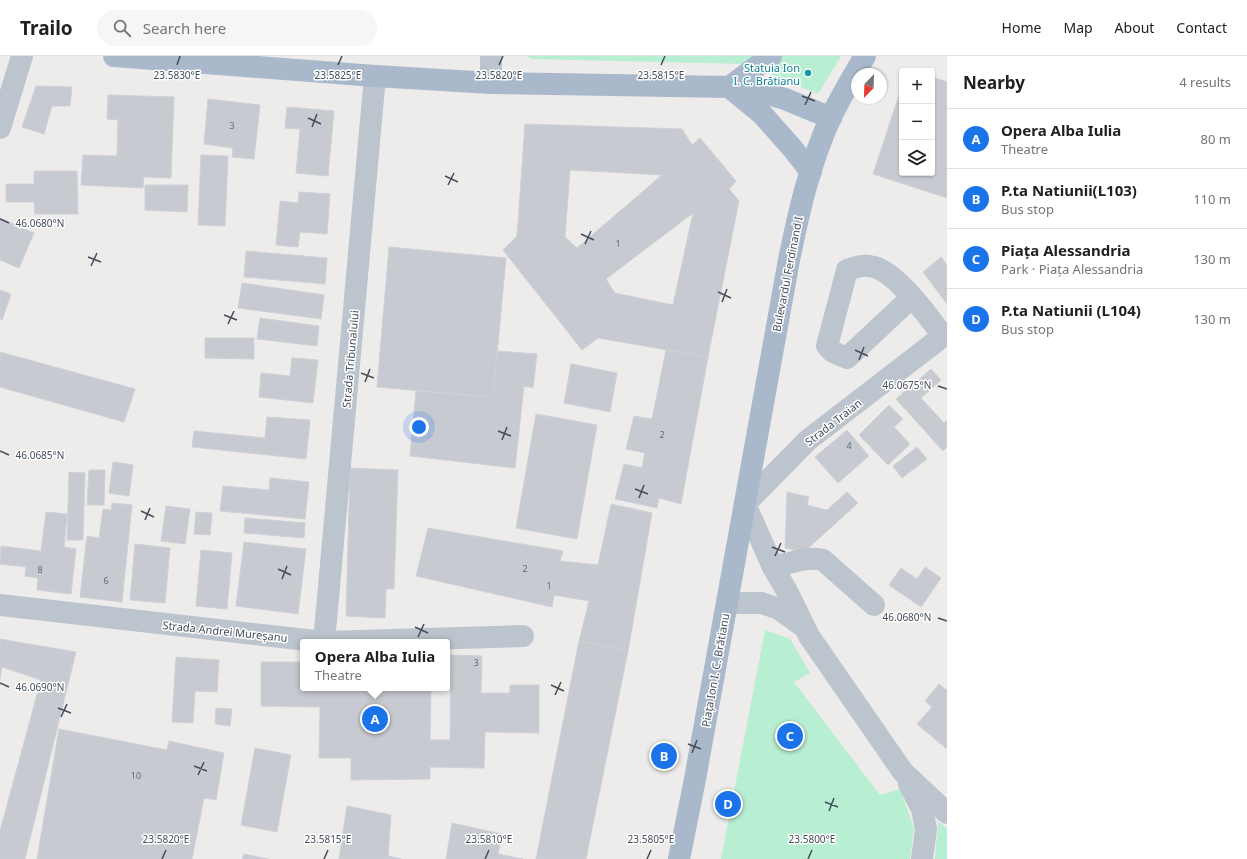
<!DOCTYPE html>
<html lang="en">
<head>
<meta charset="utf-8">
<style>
  :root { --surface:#fff; --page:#f6f6f6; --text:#202124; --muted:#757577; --line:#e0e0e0; --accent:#1a73e8 }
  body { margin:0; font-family:"Noto Sans",sans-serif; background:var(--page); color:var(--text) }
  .controls { position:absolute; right:12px; top:12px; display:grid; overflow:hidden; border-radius:4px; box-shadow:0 1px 3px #0004 }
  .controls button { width:36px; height:36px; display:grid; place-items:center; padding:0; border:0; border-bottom:1px solid var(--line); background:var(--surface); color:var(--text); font:20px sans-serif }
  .compass { position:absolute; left:851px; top:12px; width:36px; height:36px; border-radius:50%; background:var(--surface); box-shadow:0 1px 3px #0004; rotate:203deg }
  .you { position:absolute; left:419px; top:371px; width:14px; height:14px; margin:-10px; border:3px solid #fff; border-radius:50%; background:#1a73e8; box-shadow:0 0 0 6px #1a73e833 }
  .badge { display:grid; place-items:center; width:26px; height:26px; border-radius:50%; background:var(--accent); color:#fff; font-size:13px; font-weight:700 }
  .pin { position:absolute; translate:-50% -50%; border:2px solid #fff; box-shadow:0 1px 4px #0006 }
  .popup { position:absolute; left:300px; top:583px; width:150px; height:52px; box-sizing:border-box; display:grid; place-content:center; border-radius:4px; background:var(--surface); filter:drop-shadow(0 1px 3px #0005); font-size:13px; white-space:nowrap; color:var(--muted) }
  .popup b { font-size:15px; color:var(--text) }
  .popup::after { content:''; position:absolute; left:50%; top:100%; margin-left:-8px; border:8px solid transparent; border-top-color:var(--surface) }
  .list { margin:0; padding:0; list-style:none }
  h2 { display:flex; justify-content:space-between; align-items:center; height:52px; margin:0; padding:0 16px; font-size:17px }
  h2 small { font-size:13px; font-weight:400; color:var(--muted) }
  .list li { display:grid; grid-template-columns:26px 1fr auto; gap:12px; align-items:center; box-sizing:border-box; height:60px; padding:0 16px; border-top:1px solid var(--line) }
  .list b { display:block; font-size:15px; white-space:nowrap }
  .list p { margin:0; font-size:13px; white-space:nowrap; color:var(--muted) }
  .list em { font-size:13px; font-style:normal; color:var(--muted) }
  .icon { flex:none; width:22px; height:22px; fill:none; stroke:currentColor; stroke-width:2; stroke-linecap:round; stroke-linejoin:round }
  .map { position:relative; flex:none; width:947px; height:803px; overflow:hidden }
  header { display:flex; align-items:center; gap:24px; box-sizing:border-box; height:56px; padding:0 20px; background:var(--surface); border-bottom:1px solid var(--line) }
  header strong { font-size:19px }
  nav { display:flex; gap:22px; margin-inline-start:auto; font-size:14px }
  .search { width:280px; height:36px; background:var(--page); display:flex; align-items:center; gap:10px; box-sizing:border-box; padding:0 14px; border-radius:22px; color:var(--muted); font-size:15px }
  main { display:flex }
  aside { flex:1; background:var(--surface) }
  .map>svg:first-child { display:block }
</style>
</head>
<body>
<header>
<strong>Trailo</strong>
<div class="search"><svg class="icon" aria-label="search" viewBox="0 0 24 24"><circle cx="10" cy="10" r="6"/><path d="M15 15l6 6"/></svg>Search here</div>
<nav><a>Home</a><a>Map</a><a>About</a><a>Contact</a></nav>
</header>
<main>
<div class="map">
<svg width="947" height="803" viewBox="0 0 947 803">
  <rect width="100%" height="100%" fill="#eeebeb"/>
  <g fill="#b8eed1">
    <path d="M527,0H841L818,38L746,8L531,3Z"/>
    <path d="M765,574L790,583L810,617L794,626L880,739L900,733L914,772L910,803H721Z"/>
    <path d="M938,766L947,772V803H935Z"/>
  </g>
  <g fill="#c8cad1" stroke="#cfd1d7" fill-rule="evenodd">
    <path d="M932,21L947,26V142L873,118L902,30V117H932Z"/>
    <path d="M36,30L72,31L70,50H52L44,78L22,71Z"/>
    <path d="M108,39L174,41L171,122L144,121L143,132L81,129L83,99L117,100L118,64L107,63Z"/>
    <path d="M208,43L260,49L254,103L232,101L233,92L204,88Z"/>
    <path d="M287,51L334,55L328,120L296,117L300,73L285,72Z"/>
    <path d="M525,68L682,73L692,89L700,82L736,125L729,133L739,145L708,301L598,282L582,294L503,194L517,180ZM570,114L662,119L577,192L565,181ZM693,157L673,249L615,237L606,223Z"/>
    <path d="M201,99L228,100L225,170L198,169Z"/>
    <path d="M34,115H77L78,158H35L34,146H6V128H34Z"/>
    <path d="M145,129H188L187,156L145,154Z"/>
    <path d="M299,136L330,138L327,178L300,176L298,191L276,189L280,145L298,147Z"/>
    <path d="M0,162L34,177L19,212L0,204Z"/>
    <path d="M389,191L506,202L493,341L377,331Z"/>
    <path d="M246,195L327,202L325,228L244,221Z"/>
    <path d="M941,201L947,209V248L923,216Z"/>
    <path d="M242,227L324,239L321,263L238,252Z"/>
    <path d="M0,234L11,238L2,264L0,263Z"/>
    <path d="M260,262L319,270L317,290L257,283Z"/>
    <path d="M205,282H254V303L205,302Z"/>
    <path d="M666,294L708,301L681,448L659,442L657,452L615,443L624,408L642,412L645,397L626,393L634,360L652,363Z"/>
    <path d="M497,295L537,298L533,332L524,330L515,412L410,400L416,335L493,341Z"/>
    <path d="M0,296L135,333L124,366L0,331Z"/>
    <path d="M292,302L318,304L313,347L259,341L261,317L290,320Z"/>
    <path d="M571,308L617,317L610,356L564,347Z"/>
    <path d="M931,313L941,324L921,342L944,367L947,364V391L943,395L896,343Z"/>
    <path d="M889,349L903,363L894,371L910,388L888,409L859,379Z"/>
    <path d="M536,358L597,369L577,483L516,472Z"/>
    <path d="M267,361L310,364L306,403L192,391L194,375L265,382Z"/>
    <path d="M847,374L869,400L838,427L815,401Z"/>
    <path d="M917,391L927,403L902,422L893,410Z"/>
    <path d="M113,406L133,409L129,440L109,437Z"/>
    <path d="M350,412L398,414L394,533H386L385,562L346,560Z"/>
    <path d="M89,414H105L104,449H87Z"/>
    <path d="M69,416L85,417L83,484H67Z"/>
    <path d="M270,422L309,426L305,463L220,455L223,430L269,434Z"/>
    <path d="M787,436L809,441L807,449L827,454L847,436L858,447L804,496L785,492Z"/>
    <path d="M112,447L132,449L122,546L80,541L87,480L99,482L103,453L111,454Z"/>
    <path d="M611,448L652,457L628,595L579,585L589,545L554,539L552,551L416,520L428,472L563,495L560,505L598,509Z"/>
    <path d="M166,450L190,453L185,488L161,485Z"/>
    <path d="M46,456L67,458L64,491L76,493L71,538L37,534L38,522L25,520L26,511L0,508L1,490L41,495Z"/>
    <path d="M196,456L212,457L210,479L194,478Z"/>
    <path d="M245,462L305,467L304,482L244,477Z"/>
    <path d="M244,486L306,493L298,558L236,550Z"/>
    <path d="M135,488L170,492L165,547L130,544Z"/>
    <path d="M201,494L232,497L227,553L196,550Z"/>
    <path d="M925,511L941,522L921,551L889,529L901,512L917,523Z"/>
    <path d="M0,583L76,596L25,803H0V775L41,624L2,611L0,623Z"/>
    <path d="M579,585L628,595L586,803H536Z"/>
    <path d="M451,599L482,600L481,637H510V629H539V677L485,676L484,712L430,711V723L351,724V702H319L320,651L261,650V606H303V632H431L430,684H450Z"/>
    <path d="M176,601L219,604L217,636L195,635L193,667L172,666Z"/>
    <path d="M939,628L946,634L947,633V693L917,668L932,651L925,645Z"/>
    <path d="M216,652L232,653L230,670L215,668Z"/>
    <path d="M59,673L167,694L169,685L224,697L216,744L204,742L192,803H37Z"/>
    <path d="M255,692L291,699L277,776L241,769Z"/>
    <path d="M347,750L391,759L388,800L402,803H339Z"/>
    <path d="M452,767L502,778L498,798L523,803H446Z"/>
    <path d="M244,798L268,803H242Z"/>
  </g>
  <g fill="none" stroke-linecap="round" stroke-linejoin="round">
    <g stroke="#bcc5ce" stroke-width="22">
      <path d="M491,27V0"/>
      <path d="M0,72L22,0"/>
      <path d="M912,241L847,302L833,296L827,290L847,214C857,211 864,208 874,211C897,217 929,261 943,280"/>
      <path d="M947,277L808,384L745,448L773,511L788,537L809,580L903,716L947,757"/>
      <path d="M773,511C790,507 807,500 823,504L874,549"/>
      <path d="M727,547H762L779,553L804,571"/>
      <path d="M0,549L324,586L523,580"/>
      <path d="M324,586L375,20"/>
      <path d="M909,728L922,753L926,773L922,803"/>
    </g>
    <g stroke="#aab8cb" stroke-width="22">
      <path d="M114,0L375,20L491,27L729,31L751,33L785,43L831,62"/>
      <path d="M729,31L762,58L793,93L811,116"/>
      <path d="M729,31L771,0"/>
      <path d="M679,803L695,723L789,204C799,155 810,106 831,61C841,40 853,20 865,0"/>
    </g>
  </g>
  <path fill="none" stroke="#444d59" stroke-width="1.5" d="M177,9L180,0M338,9L342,0M499,9L503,0M661,9L665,0M802,40L815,45M805,49L811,36M308,62L321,68M312,71L317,58M445,120L458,126M448,129L454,117M0,163L9,167M581,178L594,184M585,188L591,175M88,201L101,206M91,210L97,197M718,236L731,242M722,246L727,233M224,259L237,264M228,268L234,255M855,294L868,300M859,304L864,291M361,317L374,322M365,326L370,313M938,330L947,333M498,375L511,380M502,384L507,371M0,395L9,399M635,433L648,438M639,442L644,429M141,455L154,461M145,464L150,452M772,491L785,496M775,500L781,487M278,513L291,519M282,523L287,510M938,562L947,565M415,571L428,577M418,581L424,568M0,627L9,631M551,629L564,635M555,639L561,626M58,652L71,657M61,661L67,648M688,688L701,693M692,697L697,684M194,710L207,715M198,719L204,706M825,746L838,751M829,755L834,742M162,803L166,794M324,803L328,794M485,803L489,794M647,803L651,794M808,803L812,794"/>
  <circle fill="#0f9aa8" stroke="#fff" stroke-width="1.5" cx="808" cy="17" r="4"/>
  <g text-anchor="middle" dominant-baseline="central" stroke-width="3" stroke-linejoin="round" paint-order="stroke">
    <g font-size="9" fill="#656c77">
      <text x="232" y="69">3</text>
      <text x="618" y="187">1</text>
      <text x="662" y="378">2</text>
      <text x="849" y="389">4</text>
      <text x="525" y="512">2</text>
      <text x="40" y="513">8</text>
      <text x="106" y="524">6</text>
      <text x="549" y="529">1</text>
      <text x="476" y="606">3</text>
      <text x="136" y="719">10</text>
    </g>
    <g font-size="11" fill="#0d838f" stroke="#fff" text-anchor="end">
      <text x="800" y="11">Statuia Ion<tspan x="800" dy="13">I. C. Brătianu</tspan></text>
    </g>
    <g font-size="11" fill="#444d59" stroke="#fff">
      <text transform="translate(787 218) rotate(-79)">Bulevardul Ferdinand I</text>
      <text transform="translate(350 303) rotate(-85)">Strada Tribunalului</text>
      <text transform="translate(833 366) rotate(-38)">Strada Traian</text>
      <text transform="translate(225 575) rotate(6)">Strada Andrei Mureșanu</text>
      <text transform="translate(715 614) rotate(-80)">Piața Ion I. C. Brătianu</text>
    </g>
  </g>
  <g font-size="10" text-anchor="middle" fill="#444d59" stroke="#fff" stroke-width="3" stroke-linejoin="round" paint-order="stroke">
    <text x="338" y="23">23.5825°E</text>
    <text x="499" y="23">23.5820°E</text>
    <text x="661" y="23">23.5815°E</text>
    <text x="177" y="23">23.5830°E</text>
    <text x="40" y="171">46.0680°N</text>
    <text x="907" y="333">46.0675°N</text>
    <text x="40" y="403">46.0685°N</text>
    <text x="907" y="565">46.0680°N</text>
    <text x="40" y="635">46.0690°N</text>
    <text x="166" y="787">23.5820°E</text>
    <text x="328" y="787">23.5815°E</text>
    <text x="489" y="787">23.5810°E</text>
    <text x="651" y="787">23.5805°E</text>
    <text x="812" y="787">23.5800°E</text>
  </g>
</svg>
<div class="controls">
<button>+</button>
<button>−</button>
<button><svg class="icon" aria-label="layers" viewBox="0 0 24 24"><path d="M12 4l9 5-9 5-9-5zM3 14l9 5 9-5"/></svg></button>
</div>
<svg class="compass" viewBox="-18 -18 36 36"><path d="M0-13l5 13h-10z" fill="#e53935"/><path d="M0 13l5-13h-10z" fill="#757577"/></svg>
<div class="you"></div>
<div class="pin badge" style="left:375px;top:663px">A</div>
<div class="popup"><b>Opera Alba Iulia</b>Theatre</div>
<div class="pin badge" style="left:664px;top:700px">B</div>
<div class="pin badge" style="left:790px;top:680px">C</div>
<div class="pin badge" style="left:728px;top:748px">D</div>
</div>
<aside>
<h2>Nearby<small>4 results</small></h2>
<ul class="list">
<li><span class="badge">A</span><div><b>Opera Alba Iulia</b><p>Theatre</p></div><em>80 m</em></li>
<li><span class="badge">B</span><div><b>P.ta Natiunii(L103)</b><p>Bus stop</p></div><em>110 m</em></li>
<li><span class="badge">C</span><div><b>Piața Alessandria</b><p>Park · Piața Alessandria</p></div><em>130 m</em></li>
<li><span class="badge">D</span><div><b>P.ta Natiunii (L104)</b><p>Bus stop</p></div><em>130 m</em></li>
</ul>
</aside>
</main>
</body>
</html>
